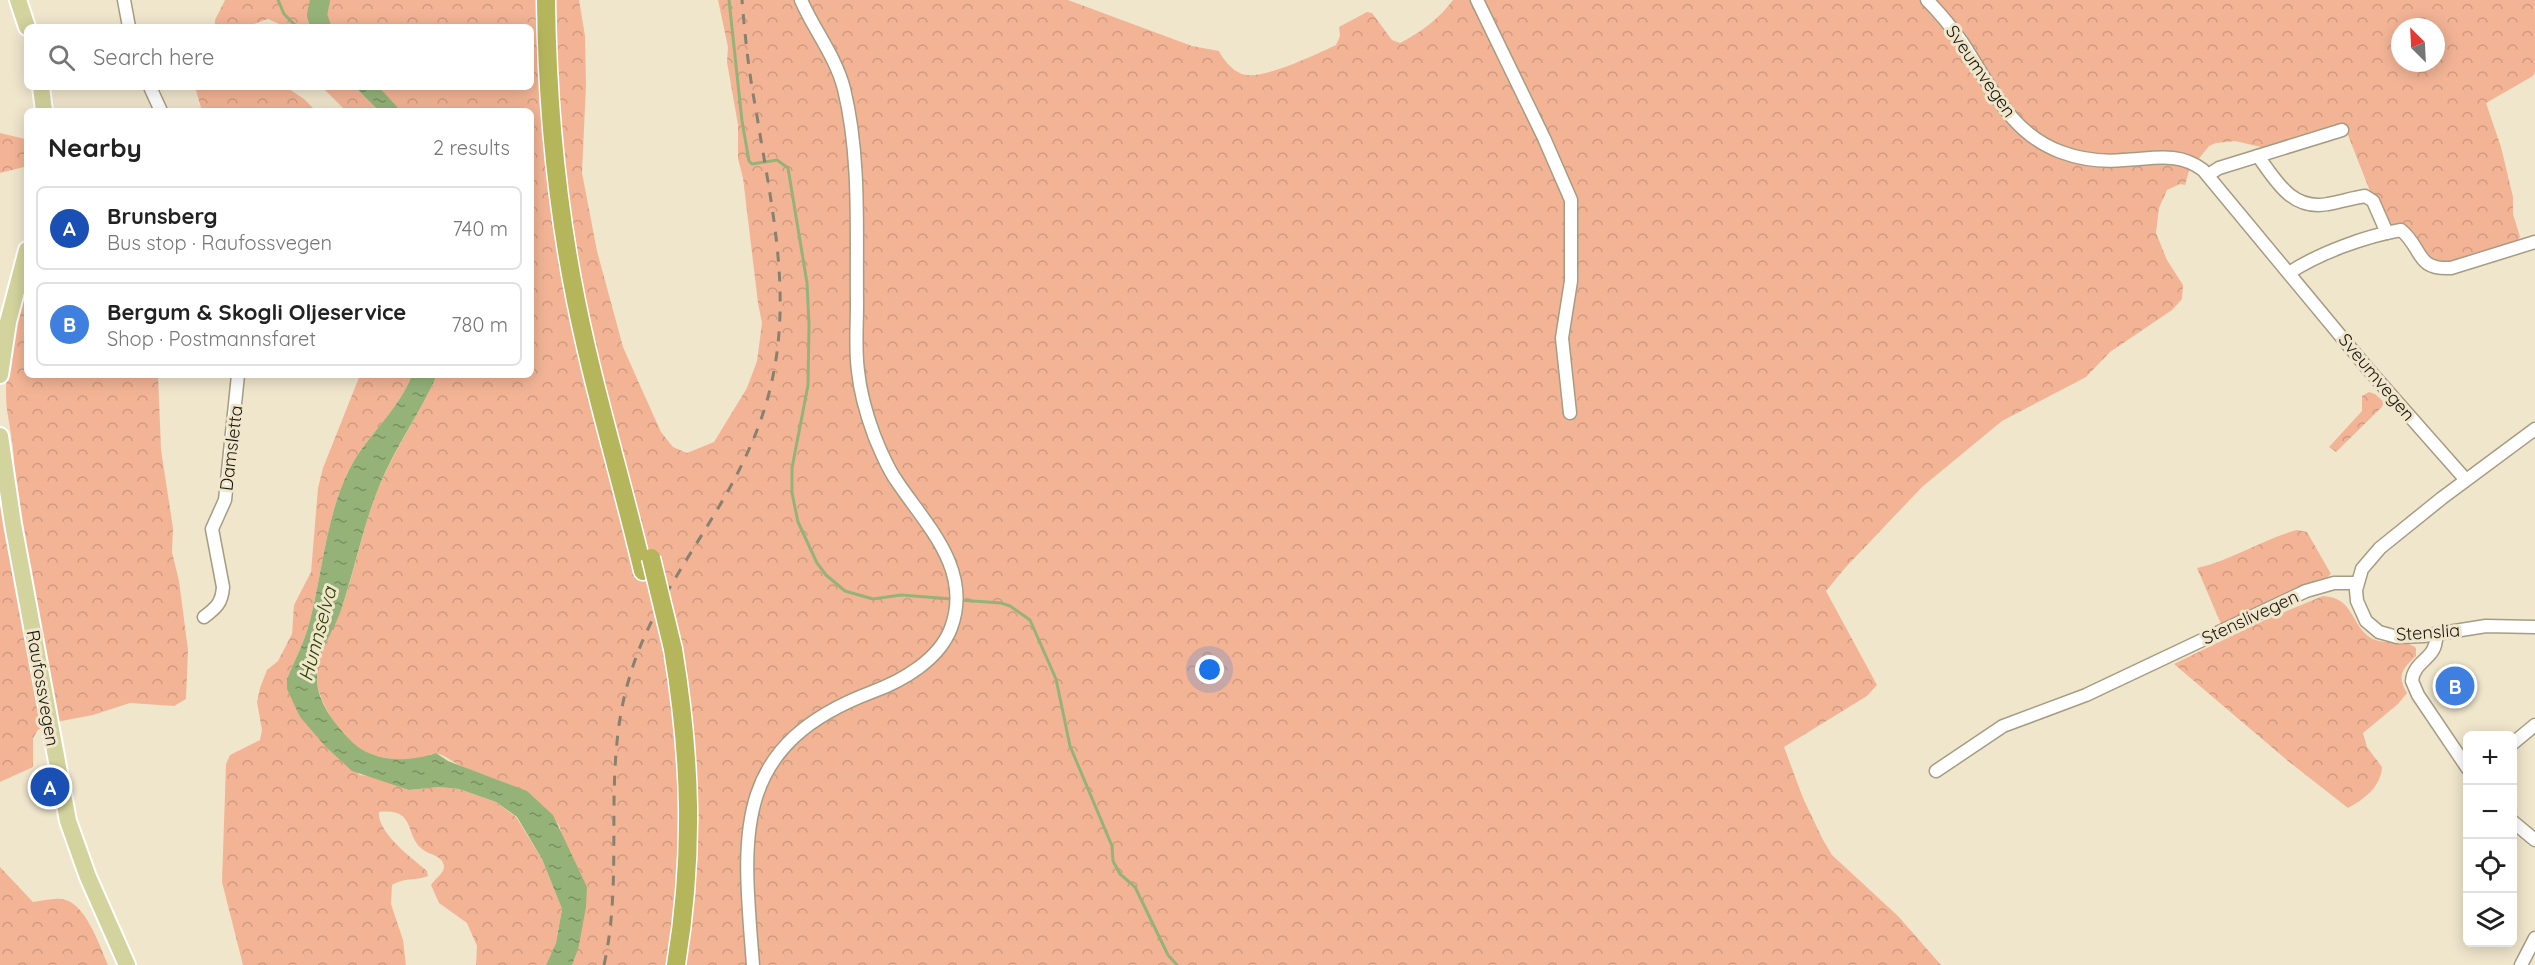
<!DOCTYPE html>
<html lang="en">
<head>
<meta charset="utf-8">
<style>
  :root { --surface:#fff; --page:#f2f2f2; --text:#222; --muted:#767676; --line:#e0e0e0; --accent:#a0257a }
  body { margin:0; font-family:Quicksand,sans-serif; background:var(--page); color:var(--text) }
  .controls { position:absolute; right:18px; bottom:18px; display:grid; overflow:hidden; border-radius:9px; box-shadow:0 3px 15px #0003 }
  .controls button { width:54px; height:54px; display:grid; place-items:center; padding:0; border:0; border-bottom:2px solid var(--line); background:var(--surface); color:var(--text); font:30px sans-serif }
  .compass { position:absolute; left:2391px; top:18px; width:54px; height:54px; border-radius:50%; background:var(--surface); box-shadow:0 3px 15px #0003; rotate:336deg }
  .you { position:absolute; left:1210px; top:670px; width:21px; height:21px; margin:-15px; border:4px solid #fff; border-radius:50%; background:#1a73e8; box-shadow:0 0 0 9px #1a73e833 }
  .badge { display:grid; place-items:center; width:39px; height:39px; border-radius:50%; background:var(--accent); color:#fff; font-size:20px; font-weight:700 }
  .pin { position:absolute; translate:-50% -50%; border:3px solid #fff; box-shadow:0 2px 6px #0006 }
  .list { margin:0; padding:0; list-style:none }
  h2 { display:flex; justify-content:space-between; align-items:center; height:78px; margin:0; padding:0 24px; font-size:26px }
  h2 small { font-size:20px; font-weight:400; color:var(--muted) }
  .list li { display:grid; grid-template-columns:39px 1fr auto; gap:18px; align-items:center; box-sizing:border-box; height:84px; margin:0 12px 12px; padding:0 12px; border:2px solid var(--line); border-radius:9px }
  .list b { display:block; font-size:22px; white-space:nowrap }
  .list p { margin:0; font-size:20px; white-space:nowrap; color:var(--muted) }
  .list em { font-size:20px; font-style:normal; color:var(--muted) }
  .icon { flex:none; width:33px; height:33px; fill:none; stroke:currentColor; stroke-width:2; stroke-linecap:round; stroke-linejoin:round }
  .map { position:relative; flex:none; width:2535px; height:965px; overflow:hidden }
  .search { position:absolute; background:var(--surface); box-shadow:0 3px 15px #0003; left:24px; top:24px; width:510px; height:66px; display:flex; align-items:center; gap:15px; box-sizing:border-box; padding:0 21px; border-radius:9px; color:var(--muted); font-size:22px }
  .panel { position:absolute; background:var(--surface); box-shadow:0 3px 15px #0003; left:24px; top:108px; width:510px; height:270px; border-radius:9px }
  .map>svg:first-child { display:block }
</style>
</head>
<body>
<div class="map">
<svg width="2535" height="965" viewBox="0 0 2535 965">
  <defs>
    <pattern id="forest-crowns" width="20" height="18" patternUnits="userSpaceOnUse" patternTransform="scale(1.5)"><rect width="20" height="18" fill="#f3b496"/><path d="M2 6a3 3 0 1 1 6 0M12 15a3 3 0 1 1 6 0" fill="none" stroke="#d09a80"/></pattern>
    <pattern id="water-ripples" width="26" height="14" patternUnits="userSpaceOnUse" patternTransform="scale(1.5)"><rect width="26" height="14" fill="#95b379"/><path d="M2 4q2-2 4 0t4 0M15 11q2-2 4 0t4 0" fill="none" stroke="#799061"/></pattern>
  </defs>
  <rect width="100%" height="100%" fill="#f0e6cc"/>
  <g fill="url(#forest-crowns)" fill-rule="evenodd">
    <path d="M225,0H579L585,36L586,85L582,173L597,251L623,347L647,401L661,432L673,447L687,453L714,442L747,388L757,361L762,323L758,303L743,178L738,159V125L727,62L728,47L718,0H1068L1192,46L1219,51C1224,61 1232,70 1242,74C1261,81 1317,54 1336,45L1340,36L1339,27L1367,12L1372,13L1392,40L1400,43C1420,33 1440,18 1453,0H2535V72L2533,76L2486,103L2501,147L2513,197V214L2520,237L2512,249L2442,271L2400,234L2386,232L2346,130L2265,148L2235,141L2216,143L2209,146L2189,171L2185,185L2180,184L2167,190L2159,208L2156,233L2167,260L2183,285L2182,299L2172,310L2110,352L2086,377L2002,421L1922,487L1845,568L1826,591L1877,685L1867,696L1784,747L1803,798L1822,838L1832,855L1898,916L1941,965H572L578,950L560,827C539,792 504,782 467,769C457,765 446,756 439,754C434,752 427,756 422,758C412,761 396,760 386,758C376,756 364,754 356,747C340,735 316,699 317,678C317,651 336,626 344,601C357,562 364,522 380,484C397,446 420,412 437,375H531V111H401L379,87H531V27H286L268,19L254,24L252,27H215V20ZM2400,27H2436V63H2400Z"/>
    <path d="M195,87H286L304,99L316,111H202Z"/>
    <path d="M322,87H355L379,111H346Z"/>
    <path d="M0,133L25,139L27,164L24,167L0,173Z"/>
    <path d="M27,272V375H158L161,450L173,528L172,552L179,581L188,650L186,699L174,706L130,703L93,715L56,722L38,730L33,738V767L0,782V493L11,488C19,471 10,430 7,410C2,364 17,317 27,272Z"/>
    <path d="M360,375H412C399,410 366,436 349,470C325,519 323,572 309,624C304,643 294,661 287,679L300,717L360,775L375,777L409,790L439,787L459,789L496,802L516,817L542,859L562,909L556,943L546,965H476L477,946L467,923L439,903L431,885C434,879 445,873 444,866C442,855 429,855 422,849C404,835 417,808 379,812C377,833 412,858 427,871L428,876C415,881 405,877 392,885L391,904L403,940L406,965H243L222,882L226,764L230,755L260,740L262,730L257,702L260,688L267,670L278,661L292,634L294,605L311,572L318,488L323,468Z"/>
    <path d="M2369,392L2375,394L2384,402L2382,407L2336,452L2329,447L2362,411V396Z"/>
    <path d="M2297,530L2307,532L2331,574L2325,579L2221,624L2197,568C2232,560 2263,539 2297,530Z"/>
    <path d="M2323,596C2355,598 2350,625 2371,638C2385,646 2403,637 2416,648V656C2403,668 2396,676 2407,693L2398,704L2363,733L2367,747L2382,767C2381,786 2365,799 2348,808L2288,761L2174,664L2258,623Z"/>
    <path d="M0,867L33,902C42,901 52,898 61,899C85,900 100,947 108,965H0Z"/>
  </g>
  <g fill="url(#water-ripples)">
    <path d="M355,87H379L401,111H379Z"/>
    <path d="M412,375H437C420,413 396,446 380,484C363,525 355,569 341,610C333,633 316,654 317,679C317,701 334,723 348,738C370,763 407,763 436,753L448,761L527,791L553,815L587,887L586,907L578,950L572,965H546L556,943L562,909L542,859L517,817L496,802L459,789L439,787L409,790L352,771L326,747L300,717L287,689V679C294,661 304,643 309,624C323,572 325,519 349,470C366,436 399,410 412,375Z"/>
  </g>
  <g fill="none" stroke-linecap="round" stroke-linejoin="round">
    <g stroke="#95b379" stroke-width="3">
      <path d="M278,0L284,14L297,27"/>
      <path d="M729,0L742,121L749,161L752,164L777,160L788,168L807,283L809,324L808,385L792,468V493L798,522L817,563L826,575L845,591L873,599L901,595L952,599"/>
      <path d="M959,600L1001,603L1010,606L1030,620L1056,679L1070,746L1112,846L1113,861L1120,874L1135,887L1168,955L1177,965"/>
    </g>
    <path stroke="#95b379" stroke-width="20" d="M320,0L317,15L321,27"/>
    <g stroke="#a69c83" stroke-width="15">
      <g id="minor">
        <path d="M124,0L129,27"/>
        <path d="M1477,0L1544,138L1571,200V281L1562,338L1570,413"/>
        <path d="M1927,0C1940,13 1952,28 1962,42C1990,84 2009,133 2061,152C2080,159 2103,162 2124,160C2152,159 2178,151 2203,170L2368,369L2466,480"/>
        <path d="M150,87L161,111"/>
        <path d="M2258,156C2276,181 2292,211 2328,204C2340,202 2352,198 2365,196L2373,201L2387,233"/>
        <path d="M2208,175L2219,168L2342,130"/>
        <path d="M2289,273C2319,253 2366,236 2401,230C2423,248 2415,270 2451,268L2535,242"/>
        <path d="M2535,429L2442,498L2380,548L2362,569L2356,590L2357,601L2366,621L2379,632L2397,637L2423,636L2486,626L2535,627"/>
        <path d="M204,617C216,608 222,603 223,587L212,529L225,500L238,375"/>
        <path d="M2436,634C2438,660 2414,659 2412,681L2418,695L2468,769"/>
        <path d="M2512,744L2535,725"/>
        <path d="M1936,771L2003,726L2086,695L2306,591L2334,583H2357"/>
        <path d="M2512,821L2535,840"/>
        <path d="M753,965C743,836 729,746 872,692C902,681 939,660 951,628C973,569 925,524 896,480C887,467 880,450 874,435C867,416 860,391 858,371C855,349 857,326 857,304C856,234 861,158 844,89C836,57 814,30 801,0"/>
        <path d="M2521,965L2535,938"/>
      </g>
    </g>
    <g stroke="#fff" stroke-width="20">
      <g id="major">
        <path d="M18,0L27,27"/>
        <path d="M41,87L44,111"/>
        <path d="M0,375L8,322L27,250"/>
        <path d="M0,436L13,524L68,821L88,877L127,965"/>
      </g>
    </g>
    <g stroke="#fff" stroke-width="21">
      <g id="highway">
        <path d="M546,0C547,93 555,188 572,280C590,378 620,473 643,571"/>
        <path d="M673,649C691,758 694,855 676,965"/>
      </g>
    </g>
    <use href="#minor" stroke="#fff" stroke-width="12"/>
    <use href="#major" stroke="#d3d39d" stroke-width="16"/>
    <use href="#highway" stroke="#b5b65c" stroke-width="18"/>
    <path stroke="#88816f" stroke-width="3" stroke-dasharray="10 10" stroke-linecap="butt" d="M604,965C625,871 601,773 629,679C653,594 715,528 750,447C802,331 775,229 756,110C749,74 745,37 742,0"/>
    <g stroke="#fff" stroke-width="21" stroke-linecap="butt">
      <path id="highway-bridge" d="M651,558L673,649"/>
    </g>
    <use href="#highway-bridge" stroke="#b5b65c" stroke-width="18"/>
  </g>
  <g text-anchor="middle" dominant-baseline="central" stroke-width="6" stroke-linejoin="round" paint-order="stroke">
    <g font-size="18" fill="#17140b" stroke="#f0e6cc">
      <text transform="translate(1981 71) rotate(55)">Sveumvegen</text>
      <text transform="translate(2377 377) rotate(50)">Sveumvegen</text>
      <text transform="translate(231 448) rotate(-83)">Damsletta</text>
      <text transform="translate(2250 617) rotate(-25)">Stenslivegen</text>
      <text transform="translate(2428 632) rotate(-4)">Stenslia</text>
      <text transform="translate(43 688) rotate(80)">Raufossvegen</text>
    </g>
    <g font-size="20" font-style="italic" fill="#2a4403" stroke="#f0e6cc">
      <text transform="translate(317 634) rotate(-75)">Hunnselva</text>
    </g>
  </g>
</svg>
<div class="controls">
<button>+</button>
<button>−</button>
<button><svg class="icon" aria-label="locate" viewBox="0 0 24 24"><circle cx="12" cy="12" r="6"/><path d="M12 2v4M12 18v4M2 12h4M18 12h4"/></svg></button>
<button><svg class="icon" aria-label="layers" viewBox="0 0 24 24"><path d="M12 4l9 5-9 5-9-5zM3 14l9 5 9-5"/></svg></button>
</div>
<svg class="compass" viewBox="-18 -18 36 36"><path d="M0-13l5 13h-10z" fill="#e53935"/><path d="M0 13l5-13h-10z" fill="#767676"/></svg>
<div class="you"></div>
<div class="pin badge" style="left:50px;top:787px;background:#1a4fb4">A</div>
<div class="pin badge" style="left:2455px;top:686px;background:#3f7fe0">B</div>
<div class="search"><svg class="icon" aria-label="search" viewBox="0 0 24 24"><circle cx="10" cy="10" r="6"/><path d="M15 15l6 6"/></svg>Search here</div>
<section class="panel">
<h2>Nearby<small>2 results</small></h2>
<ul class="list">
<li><span class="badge" style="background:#1a4fb4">A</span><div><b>Brunsberg</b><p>Bus stop · Raufossvegen</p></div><em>740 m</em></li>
<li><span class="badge" style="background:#3f7fe0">B</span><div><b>Bergum &amp; Skogli Oljeservice</b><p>Shop · Postmannsfaret</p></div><em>780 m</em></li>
</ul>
</section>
</div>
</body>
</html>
